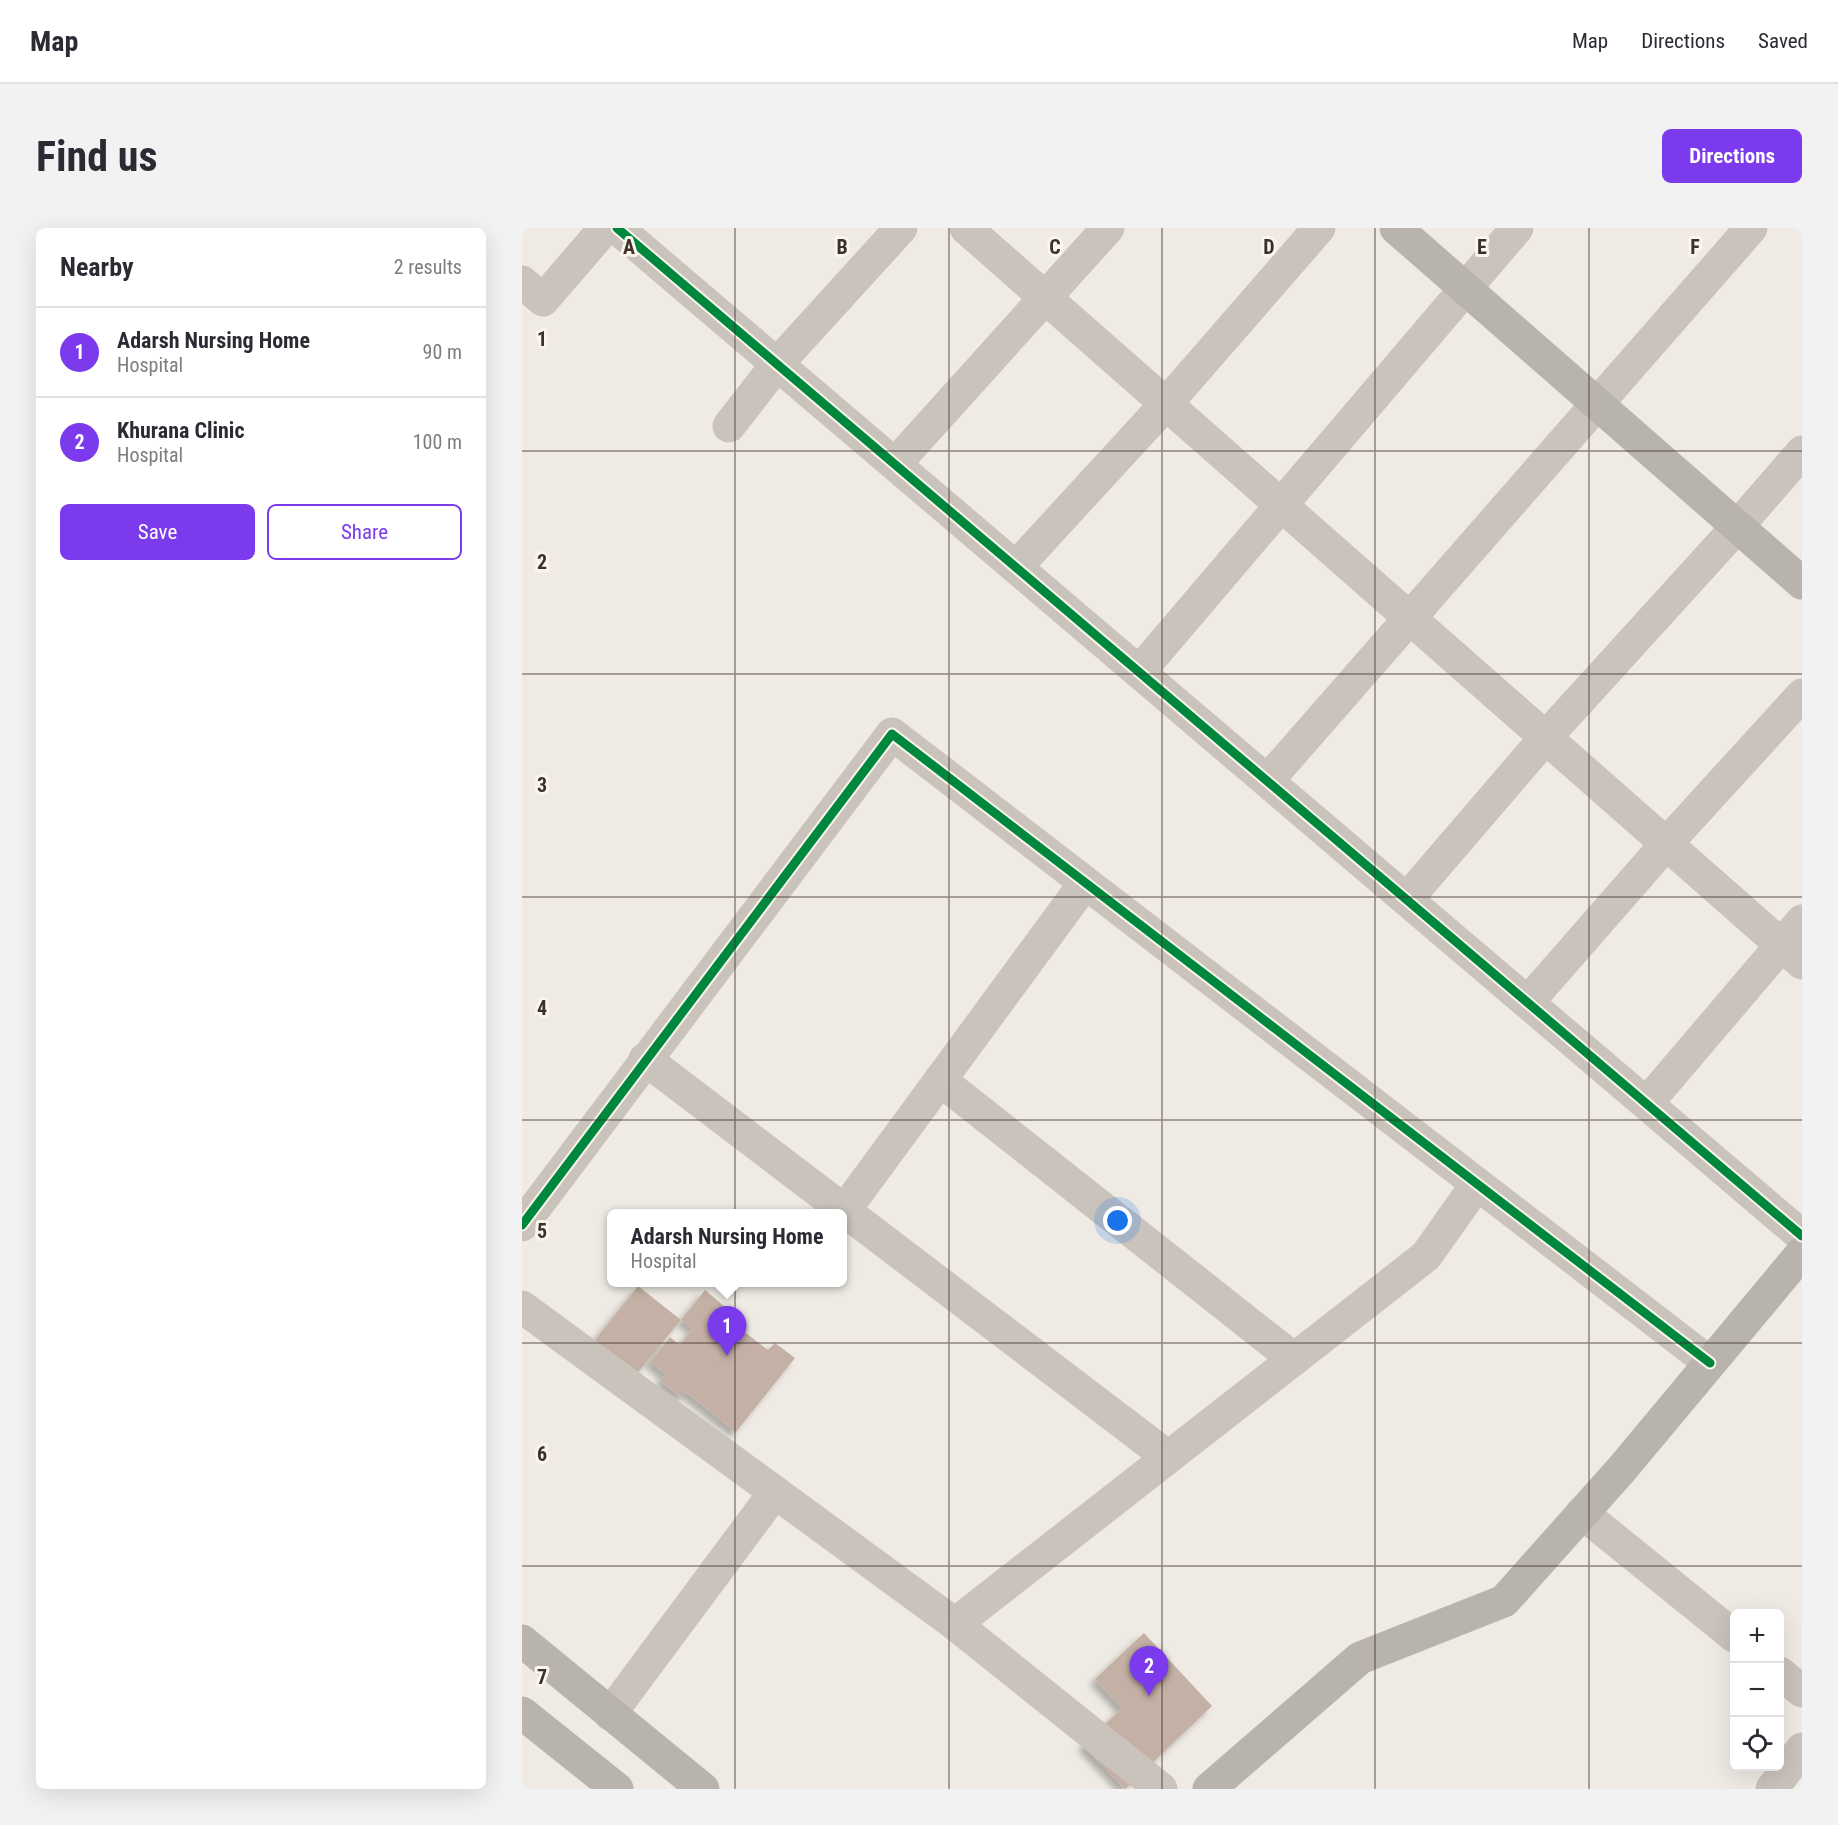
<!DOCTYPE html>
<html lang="en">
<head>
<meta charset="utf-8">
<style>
  :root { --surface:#fff; --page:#f2f2f3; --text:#2b2b33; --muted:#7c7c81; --line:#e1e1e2; --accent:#7c3aed }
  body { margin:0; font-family:"Roboto Condensed",sans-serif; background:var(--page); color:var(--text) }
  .controls { position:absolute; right:18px; bottom:18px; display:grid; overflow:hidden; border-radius:9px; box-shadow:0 6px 24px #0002 }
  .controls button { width:54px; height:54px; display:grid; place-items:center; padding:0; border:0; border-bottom:2px solid var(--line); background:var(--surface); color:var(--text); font:30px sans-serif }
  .you { position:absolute; left:596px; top:993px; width:21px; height:21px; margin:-15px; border:4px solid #fff; border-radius:50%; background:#1a73e8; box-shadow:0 0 0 9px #1a73e833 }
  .badge { display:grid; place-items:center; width:39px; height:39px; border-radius:50%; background:var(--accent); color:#fff; font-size:20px; font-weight:700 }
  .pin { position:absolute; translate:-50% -50px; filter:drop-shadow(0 2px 3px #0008) }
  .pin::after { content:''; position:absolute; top:32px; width:21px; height:18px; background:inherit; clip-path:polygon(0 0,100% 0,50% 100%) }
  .popup { position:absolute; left:85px; top:981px; width:240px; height:78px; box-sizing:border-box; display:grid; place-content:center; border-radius:9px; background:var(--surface); filter:drop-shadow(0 2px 4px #0005); font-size:20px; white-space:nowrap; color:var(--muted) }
  .popup b { font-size:22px; color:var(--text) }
  .popup::after { content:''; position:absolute; left:50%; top:100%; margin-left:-12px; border:12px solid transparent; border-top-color:var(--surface) }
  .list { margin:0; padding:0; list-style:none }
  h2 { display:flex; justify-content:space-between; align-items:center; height:78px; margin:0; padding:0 24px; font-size:26px }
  h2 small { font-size:20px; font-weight:400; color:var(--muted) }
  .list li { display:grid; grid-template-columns:39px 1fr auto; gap:18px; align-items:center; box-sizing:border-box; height:90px; padding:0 24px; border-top:2px solid var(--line) }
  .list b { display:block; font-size:22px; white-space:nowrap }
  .list p { margin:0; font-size:20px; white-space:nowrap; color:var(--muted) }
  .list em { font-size:20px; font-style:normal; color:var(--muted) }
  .actions { display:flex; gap:12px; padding:18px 24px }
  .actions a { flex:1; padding:14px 0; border:2px solid var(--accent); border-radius:9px; text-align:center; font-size:21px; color:var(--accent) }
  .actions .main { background:var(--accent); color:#fff }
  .icon { flex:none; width:33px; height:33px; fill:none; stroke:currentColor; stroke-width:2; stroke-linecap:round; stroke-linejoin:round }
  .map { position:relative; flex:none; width:1280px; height:1561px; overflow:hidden; border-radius:9px }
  header { display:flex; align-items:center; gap:36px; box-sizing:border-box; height:84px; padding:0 30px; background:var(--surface); border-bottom:2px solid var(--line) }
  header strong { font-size:28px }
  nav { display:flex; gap:33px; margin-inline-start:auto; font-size:21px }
  .intro { display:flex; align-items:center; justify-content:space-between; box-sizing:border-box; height:144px; padding:0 36px }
  h1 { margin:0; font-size:42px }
  .button { padding:15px 27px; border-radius:9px; background:var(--accent); color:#fff; font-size:21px; font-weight:700 }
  main { display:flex; gap:36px; padding:0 36px }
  aside { flex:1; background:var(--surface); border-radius:9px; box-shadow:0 6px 24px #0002 }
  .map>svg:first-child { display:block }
</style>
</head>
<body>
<header>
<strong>Map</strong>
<nav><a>Map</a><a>Directions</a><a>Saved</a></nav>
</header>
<div class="intro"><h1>Find us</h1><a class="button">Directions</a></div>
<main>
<aside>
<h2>Nearby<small>2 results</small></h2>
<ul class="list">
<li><span class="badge">1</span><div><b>Adarsh Nursing Home</b><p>Hospital</p></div><em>90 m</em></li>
<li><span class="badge">2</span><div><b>Khurana Clinic</b><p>Hospital</p></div><em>100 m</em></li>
</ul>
<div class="actions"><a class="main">Save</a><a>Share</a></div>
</aside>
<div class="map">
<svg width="1280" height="1561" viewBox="0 0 1280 1561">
  <defs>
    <filter id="shadow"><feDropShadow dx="-5.5" dy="5.5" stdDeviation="3" flood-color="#0004"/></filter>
  </defs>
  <rect width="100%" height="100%" fill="#efebe4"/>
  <g fill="#c4b0a5" filter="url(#shadow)">
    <path d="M116,1058L159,1092L114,1147L72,1113Z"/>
    <path d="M183,1062L203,1079L198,1085L246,1122L253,1115L273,1130L214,1204L164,1164L159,1169L138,1153L144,1146L128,1134L148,1109L158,1117L171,1100L159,1092Z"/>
    <path d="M622,1405L690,1478L603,1561L561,1517L600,1480L573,1451Z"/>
  </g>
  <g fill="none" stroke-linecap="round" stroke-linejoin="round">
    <g stroke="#c9c3bc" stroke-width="33">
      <path d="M95,0L1280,1008"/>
      <path d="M444,0L1280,735"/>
      <path d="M0,54L21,72L83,0"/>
      <path d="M207,198L256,135L379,0"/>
      <path d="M374,235L586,0"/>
      <path d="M495,338L644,176L797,0"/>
      <path d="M618,443L995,0"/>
      <path d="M746,552L1229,0"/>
      <path d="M885,671L1024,509L1215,299L1280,224"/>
      <path d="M1006,774L1145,615L1280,467"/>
      <path d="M123,831L646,1229"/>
      <path d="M418,852L772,1131"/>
      <path d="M1125,875L1280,693"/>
      <path d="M322,983L563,655"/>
      <path d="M0,997L370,506L1188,1135"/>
      <path d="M0,1079L433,1396L904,1028L955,956"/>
      <path d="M1060,1285L1212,1408"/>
      <path d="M433,1396L639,1561"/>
      <path d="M1258,1445L1280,1463"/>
      <path d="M88,1486L253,1264"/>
      <path d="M1250,1561L1280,1521"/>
    </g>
    <g stroke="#b9b3ad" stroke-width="33">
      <path d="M874,0L1280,355"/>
      <path d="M0,1413L181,1561"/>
      <path d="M0,1485L95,1561"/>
      <path d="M687,1561L838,1430L982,1373L1099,1242L1280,1025"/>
    </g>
    <g stroke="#fbf5ec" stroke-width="13">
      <g id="cycleway">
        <path d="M95,0L1280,1008"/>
        <path d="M0,997L370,506L1188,1135"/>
      </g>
    </g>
    <use href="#cycleway" stroke="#00873e" stroke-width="9"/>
  </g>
  <path fill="none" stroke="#3b302a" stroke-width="1.5" stroke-opacity="0.55" d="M213,0V1561M427,0V1561M640,0V1561M853,0V1561M1067,0V1561M0,223H1280M0,446H1280M0,669H1280M0,892H1280M0,1115H1280M0,1338H1280"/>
  <g font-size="20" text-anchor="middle" font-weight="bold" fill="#3b302a" stroke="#fbf5ec" stroke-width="6" stroke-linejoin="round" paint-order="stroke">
    <text x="107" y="26">A</text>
    <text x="320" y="26">B</text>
    <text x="533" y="26">C</text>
    <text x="747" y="26">D</text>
    <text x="960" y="26">E</text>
    <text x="1173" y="26">F</text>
    <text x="20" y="118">1</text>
    <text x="20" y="341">2</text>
    <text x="20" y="564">3</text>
    <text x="20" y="787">4</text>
    <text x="20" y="1010">5</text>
    <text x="20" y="1233">6</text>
    <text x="20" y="1456">7</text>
  </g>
</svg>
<div class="controls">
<button>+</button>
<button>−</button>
<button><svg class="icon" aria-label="locate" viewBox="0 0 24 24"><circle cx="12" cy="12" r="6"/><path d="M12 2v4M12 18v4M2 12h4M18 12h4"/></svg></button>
</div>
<div class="you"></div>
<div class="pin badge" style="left:205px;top:1128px">1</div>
<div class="popup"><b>Adarsh Nursing Home</b>Hospital</div>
<div class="pin badge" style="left:627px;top:1468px">2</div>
</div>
</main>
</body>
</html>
